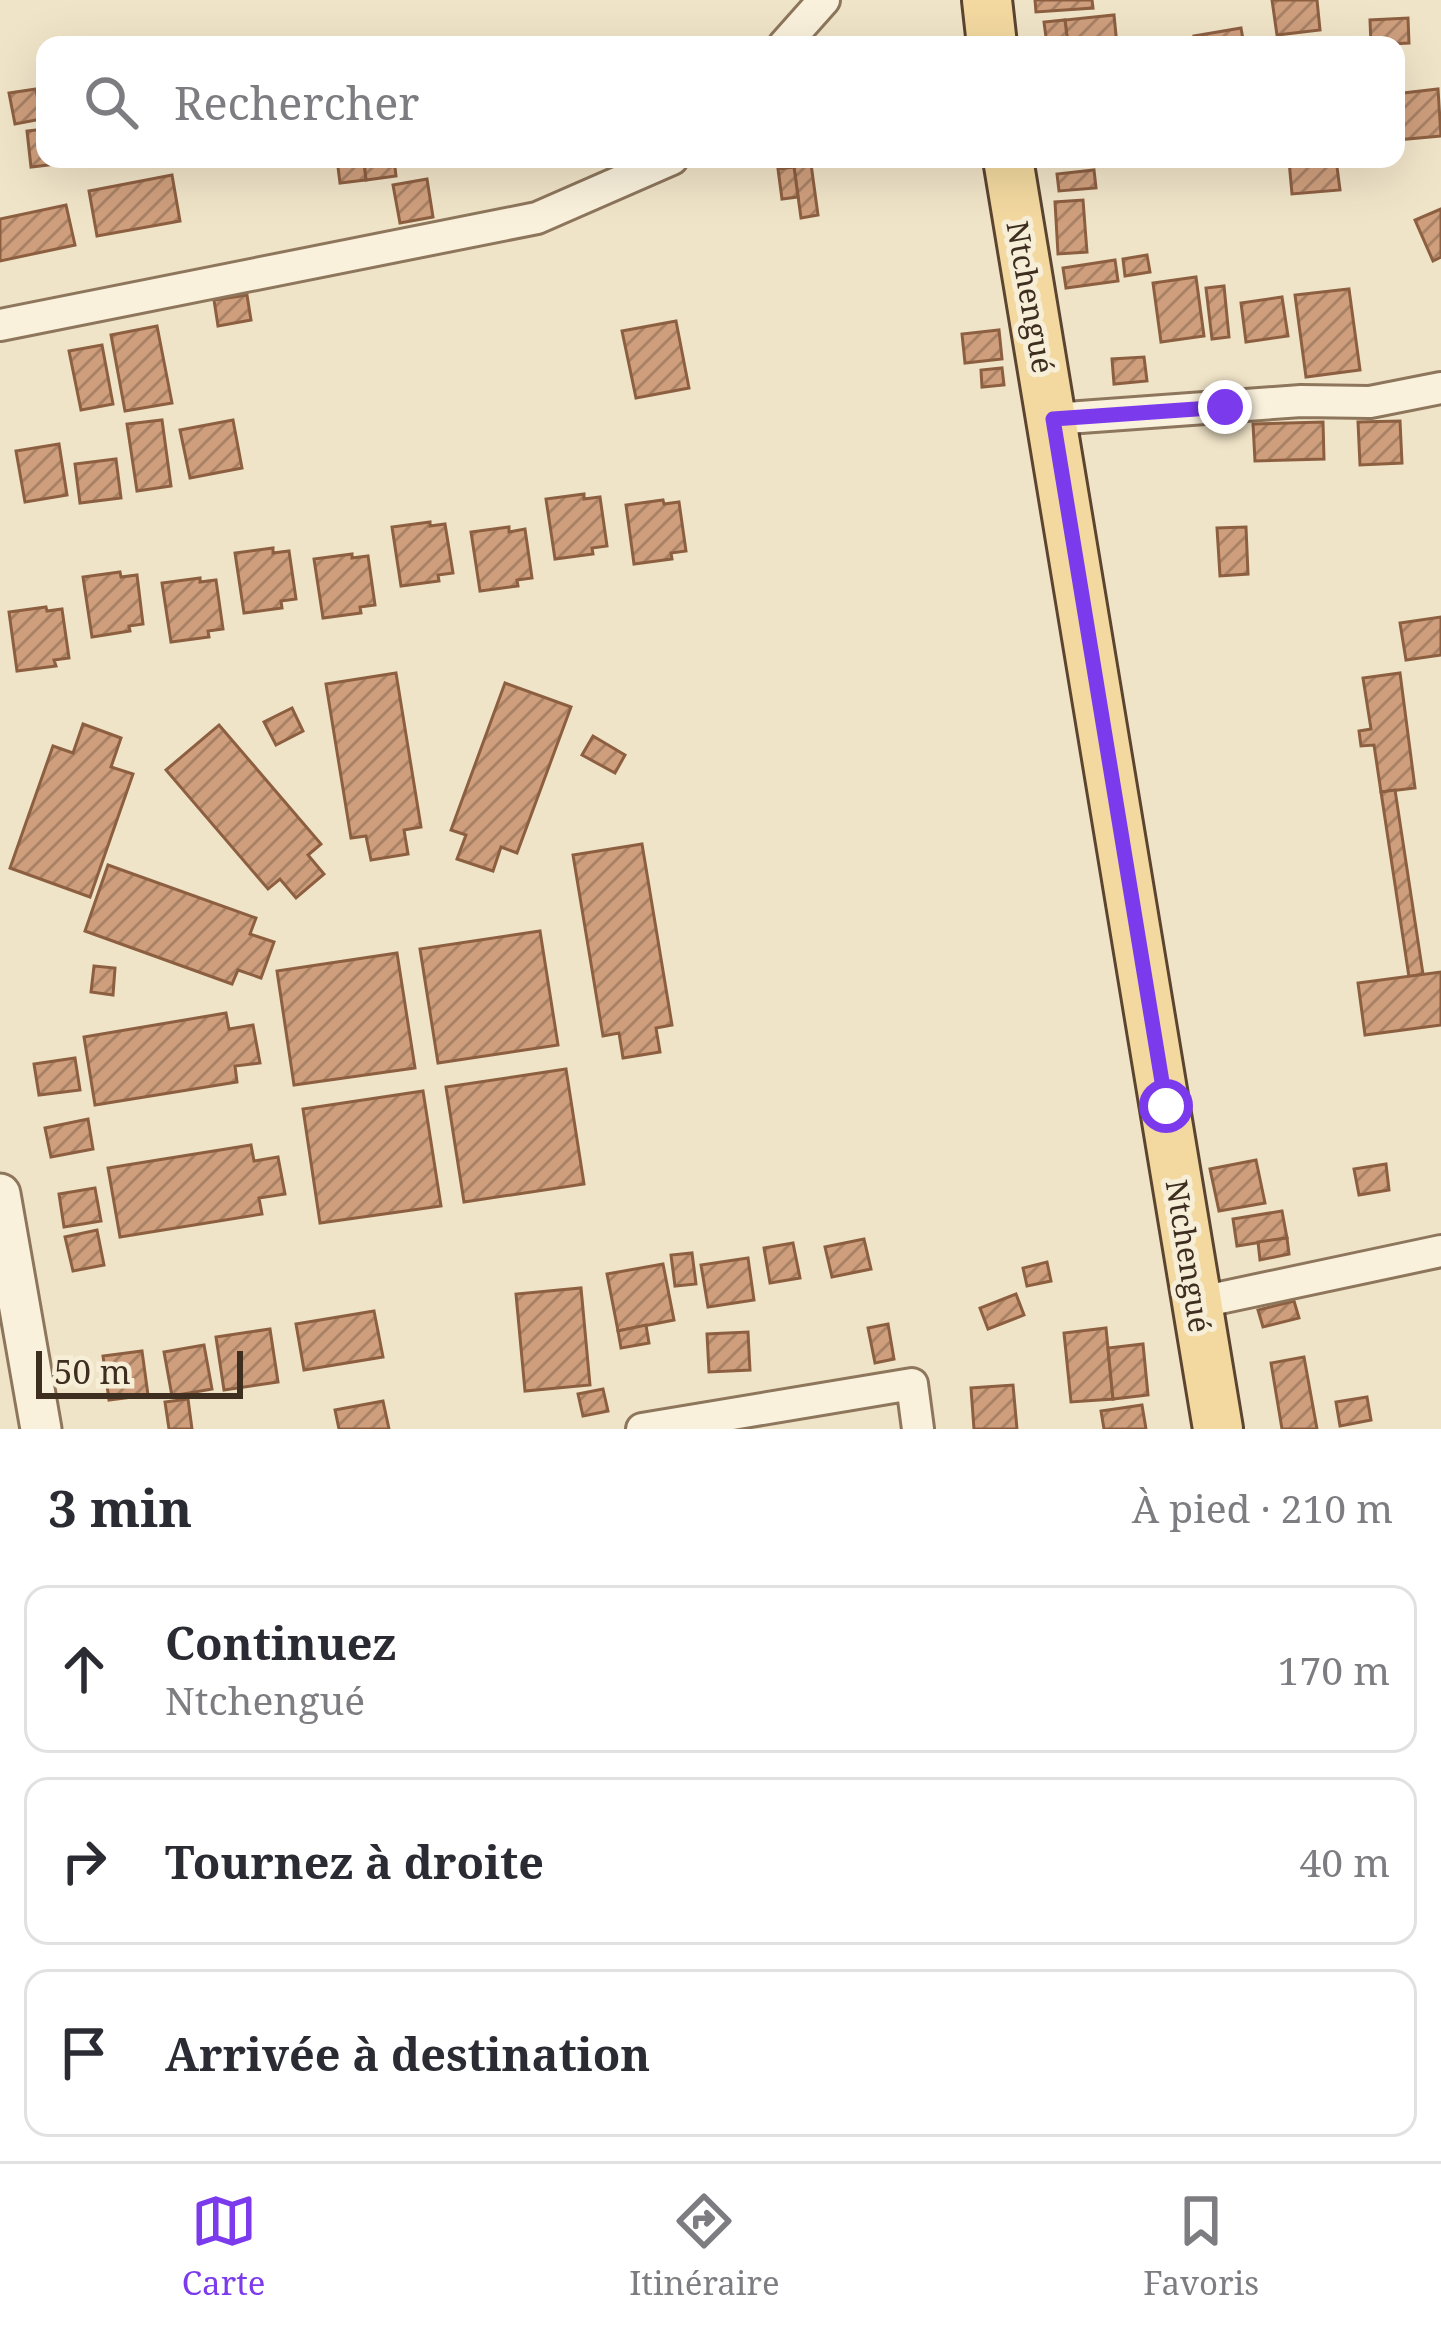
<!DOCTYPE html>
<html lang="fr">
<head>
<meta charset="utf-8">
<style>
  :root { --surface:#fff; --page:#f2f2f3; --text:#2b2b33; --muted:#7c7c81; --line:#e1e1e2; --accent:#7c3aed }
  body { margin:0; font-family:"Noto Serif",serif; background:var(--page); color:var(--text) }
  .scale { position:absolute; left:36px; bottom:30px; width:207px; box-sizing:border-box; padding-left:12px; border:6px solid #3d2e20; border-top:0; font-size:33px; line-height:42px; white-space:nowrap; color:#3d2e20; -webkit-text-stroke:9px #f7eed8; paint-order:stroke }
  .stop { position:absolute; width:36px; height:36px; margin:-27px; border:9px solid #7c3aed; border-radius:50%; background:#fff }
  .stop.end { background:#7c3aed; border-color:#fff; box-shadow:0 3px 12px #0008 }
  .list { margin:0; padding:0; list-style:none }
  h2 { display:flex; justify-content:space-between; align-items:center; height:156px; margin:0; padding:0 48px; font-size:51px }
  h2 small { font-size:39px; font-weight:400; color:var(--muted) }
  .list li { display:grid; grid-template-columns:78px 1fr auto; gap:36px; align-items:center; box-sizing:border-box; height:168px; margin:0 24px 24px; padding:0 24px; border:3px solid var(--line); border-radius:24px }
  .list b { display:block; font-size:45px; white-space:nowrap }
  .list p { margin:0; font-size:39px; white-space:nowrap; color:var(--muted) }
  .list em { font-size:39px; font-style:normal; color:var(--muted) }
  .icon { flex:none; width:66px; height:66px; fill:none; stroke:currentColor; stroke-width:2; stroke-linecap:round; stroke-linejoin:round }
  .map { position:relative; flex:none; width:1441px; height:1429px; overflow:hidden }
  .search { position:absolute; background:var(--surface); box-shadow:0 12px 48px #0002; left:36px; right:36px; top:36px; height:132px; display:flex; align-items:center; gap:30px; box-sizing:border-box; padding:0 42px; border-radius:24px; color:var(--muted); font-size:45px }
  .sheet { height:732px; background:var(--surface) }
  nav { display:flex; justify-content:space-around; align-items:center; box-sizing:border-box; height:168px; border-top:3px solid var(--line); background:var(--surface); font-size:33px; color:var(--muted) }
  nav a { display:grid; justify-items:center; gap:6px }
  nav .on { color:var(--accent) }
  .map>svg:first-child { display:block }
</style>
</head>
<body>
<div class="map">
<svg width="1441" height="1429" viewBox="0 0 1441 1429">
  <defs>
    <pattern id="building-hatch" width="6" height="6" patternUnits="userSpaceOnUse" patternTransform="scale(3)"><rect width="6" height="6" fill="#cf9f7d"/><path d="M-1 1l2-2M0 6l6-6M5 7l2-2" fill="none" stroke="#a98266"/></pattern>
  </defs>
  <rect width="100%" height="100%" fill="#f0e4c8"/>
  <g fill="url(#building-hatch)" stroke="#8d5f41" stroke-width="3">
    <path d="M1035,0H1092L1093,8L1036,12Z"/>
    <path d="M1272,0H1317L1320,30L1277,35Z"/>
    <path d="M1114,15L1117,45H1068L1065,20Z"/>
    <path d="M1408,18L1409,43L1371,45L1370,20Z"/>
    <path d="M1065,20L1068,45H1047L1044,22Z"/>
    <path d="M1241,28L1244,45H1196L1194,36Z"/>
    <path d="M1399,55L1403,93L1438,89L1441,136L1396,140V56Z"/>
    <path d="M36,89L41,119L15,124L9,93Z"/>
    <path d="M45,129V159H74V162L31,167L27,131Z"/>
    <path d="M337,159H364L366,180L340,183Z"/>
    <path d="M394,159L396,176L366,180L364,160Z"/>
    <path d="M1336,159L1340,190L1292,194L1289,161Z"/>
    <path d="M811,164L818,215L801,218L794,167Z"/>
    <path d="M794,167L798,197L782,199L778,169Z"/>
    <path d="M1094,170L1096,188L1059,191L1057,174Z"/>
    <path d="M172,175L180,221L97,236L89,191Z"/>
    <path d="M427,179L433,217L400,223L393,185Z"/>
    <path d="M1083,200L1087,252L1058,254L1055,202Z"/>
    <path d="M66,205L75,245L0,261V219Z"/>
    <path d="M1441,209V257L1433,261L1415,220Z"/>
    <path d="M1147,255L1150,272L1125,276L1123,259Z"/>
    <path d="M1115,260L1118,281L1066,288L1063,268Z"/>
    <path d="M1196,277L1204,336L1161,342L1153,283Z"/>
    <path d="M1224,286L1229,337L1212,339L1206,288Z"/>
    <path d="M1349,289L1360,370L1306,377L1295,295Z"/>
    <path d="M247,295L251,320L218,326L214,300Z"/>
    <path d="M1282,297L1288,336L1246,342L1241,303Z"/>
    <path d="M676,321L689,388L636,398L622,331Z"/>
    <path d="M157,326L172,403L125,411L111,335Z"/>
    <path d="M999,330L1002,359L965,363L962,334Z"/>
    <path d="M102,345L113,404L81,410L69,351Z"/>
    <path d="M1144,357L1147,381L1114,384L1112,359Z"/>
    <path d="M1002,368L1004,385L982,387L981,370Z"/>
    <path d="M162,420L171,486L137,491L127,424Z"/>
    <path d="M233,420L242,468L190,478L180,430Z"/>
    <path d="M1400,421L1402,463L1360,465L1358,422Z"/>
    <path d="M1323,422L1324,459L1255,461L1253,424Z"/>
    <path d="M59,444L67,495L25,502L16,451Z"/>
    <path d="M116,459L121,498L80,503L75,464Z"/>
    <path d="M584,494V499L600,497L607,546L592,548L593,554L555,559L546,499Z"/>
    <path d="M663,500L664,504L679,502L686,551L671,553L672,559L634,564L626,505Z"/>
    <path d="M430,522V526L445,524L453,573L438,575L439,581L401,586L392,527Z"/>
    <path d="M509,527V532L525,529L532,578L517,580L518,586L480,591L471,532Z"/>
    <path d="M1246,527L1248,574L1220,576L1217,528Z"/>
    <path d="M273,548V553L289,551L296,599L281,601L282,608L244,613L235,553Z"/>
    <path d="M352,554V558L368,556L375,605L360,607L361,613L323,618L314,559Z"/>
    <path d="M120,572L121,577L137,575L143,624L129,626L130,631L92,637L83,577Z"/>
    <path d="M200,578V582L216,580L223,629L208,631L209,637L171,642L162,583Z"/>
    <path d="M46,607L47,611L62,609L69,658L54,660L56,666L17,671L9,612Z"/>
    <path d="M1441,617V655L1406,660L1400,623Z"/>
    <path d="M396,673L421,827L404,830L408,854L371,860L366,836L351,838L326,684Z"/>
    <path d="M1400,673L1415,788L1381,792L1374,745L1361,746L1359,731L1371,729L1363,678Z"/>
    <path d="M505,683L571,707L517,853L501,847L493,871L457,859L466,835L451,830Z"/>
    <path d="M292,708L303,731L276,745L264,722Z"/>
    <path d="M83,724L121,738L111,767L133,774L90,897L10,868L53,746L73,753Z"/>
    <path d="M219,725L321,844L308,855L324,874L296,898L280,879L268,889L166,770Z"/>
    <path d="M593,736L625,755L615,773L582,755Z"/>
    <path d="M1395,790L1423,974L1409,977L1381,792Z"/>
    <path d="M642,844L672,1025L656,1028L660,1052L623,1058L619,1033L603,1036L573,855Z"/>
    <path d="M108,865L256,918L250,934L274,942L261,978L238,970L232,984L85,931Z"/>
    <path d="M540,931L558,1045L438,1063L420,949Z"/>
    <path d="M397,953L415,1068L294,1085L277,971Z"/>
    <path d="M94,966L115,968L113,995L91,992Z"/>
    <path d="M1441,972V1025L1365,1035L1358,983Z"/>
    <path d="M226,1013L229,1029L253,1025L260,1063L235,1066L237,1082L95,1105L84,1037Z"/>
    <path d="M75,1058L80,1090L39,1095L34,1064Z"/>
    <path d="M566,1069L584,1184L464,1202L446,1087Z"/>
    <path d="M423,1091L441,1206L320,1223L303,1109Z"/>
    <path d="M88,1119L93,1149L51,1157L45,1128Z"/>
    <path d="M251,1145L254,1161L278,1157L285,1194L259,1198L262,1214L120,1237L108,1168Z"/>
    <path d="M1256,1160L1265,1203L1219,1211L1210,1169Z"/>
    <path d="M1386,1164L1389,1190L1359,1195L1354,1169Z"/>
    <path d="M95,1188L101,1221L64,1227L59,1194Z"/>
    <path d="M1282,1211L1287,1238L1237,1246L1233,1219Z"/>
    <path d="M97,1230L104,1265L73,1271L65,1237Z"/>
    <path d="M1287,1238L1289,1254L1260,1260L1258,1242Z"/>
    <path d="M864,1239L871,1269L832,1277L825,1247Z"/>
    <path d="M793,1243L800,1278L770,1283L764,1248Z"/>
    <path d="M692,1253L696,1284L675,1286L671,1255Z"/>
    <path d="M748,1258L754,1300L708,1307L701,1265Z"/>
    <path d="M1047,1262L1051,1281L1027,1286L1023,1268Z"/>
    <path d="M663,1264L674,1320L618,1331L607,1274Z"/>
    <path d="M581,1288L590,1385L525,1391L516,1294Z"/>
    <path d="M1016,1294L1024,1315L988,1329L980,1308Z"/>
    <path d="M1294,1301L1299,1318L1263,1327L1258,1310Z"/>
    <path d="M374,1311L383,1357L304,1370L296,1324Z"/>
    <path d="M888,1324L894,1359L875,1363L868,1328Z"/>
    <path d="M646,1325L649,1343L621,1348L618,1331Z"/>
    <path d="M1106,1328L1113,1399L1071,1402L1064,1333Z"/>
    <path d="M270,1329L278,1382L224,1390L216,1337Z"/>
    <path d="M748,1332L750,1370L709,1372L707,1334Z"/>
    <path d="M1143,1344L1148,1395L1113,1399L1108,1348Z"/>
    <path d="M204,1345L212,1389L172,1396L164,1352Z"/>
    <path d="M142,1351L148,1395L109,1400L103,1356Z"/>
    <path d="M1304,1357L1317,1429H1282L1271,1363Z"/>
    <path d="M1013,1385L1017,1429H974L971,1388Z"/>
    <path d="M603,1389L608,1411L583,1416L578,1394Z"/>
    <path d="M1367,1397L1371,1420L1340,1426L1336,1402Z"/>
    <path d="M188,1399L192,1429H169L165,1402Z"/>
    <path d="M383,1401L389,1429H339L335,1410Z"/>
    <path d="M1142,1405L1146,1429H1104L1101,1411Z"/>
  </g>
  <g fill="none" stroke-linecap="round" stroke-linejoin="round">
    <g stroke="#8d765c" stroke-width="36">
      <g id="minor">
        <path d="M784,45L824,0"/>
        <path d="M0,325L537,218L672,159"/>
        <path d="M1053,419L1301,401L1370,402L1441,388"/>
        <path d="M1196,1303L1441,1251"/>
        <path d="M642,1429L912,1384L918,1429"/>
      </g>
    </g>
    <g stroke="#8d765c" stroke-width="45">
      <path id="tertiary" d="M0,1194L41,1429"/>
    </g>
    <g stroke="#5b4430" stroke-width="54">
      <g id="primary">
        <path d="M987,0L992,45"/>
        <path d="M1008,159L1218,1429"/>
      </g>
    </g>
    <use href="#minor" stroke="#faf1dc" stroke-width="30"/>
    <use href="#tertiary" stroke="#faf1dc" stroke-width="39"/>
    <use href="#primary" stroke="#f3d9a0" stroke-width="48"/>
  </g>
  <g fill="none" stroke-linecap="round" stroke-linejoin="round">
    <path stroke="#7c3aed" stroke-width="15" d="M1166,1106L1053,419L1225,407"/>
  </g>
  <g text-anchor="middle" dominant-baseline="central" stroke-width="10" stroke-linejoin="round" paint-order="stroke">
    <g font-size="30" fill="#3d2e20" stroke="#f7eed8">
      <text transform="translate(1031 297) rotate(80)">Ntchengué</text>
      <text transform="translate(1189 1256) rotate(81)">Ntchengué</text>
    </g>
  </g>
</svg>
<div class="scale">50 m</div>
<div class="stop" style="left:1166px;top:1106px"></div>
<div class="stop end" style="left:1225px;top:407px"></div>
<div class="search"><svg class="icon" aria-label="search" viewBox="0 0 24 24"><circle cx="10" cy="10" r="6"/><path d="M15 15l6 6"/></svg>Rechercher</div>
</div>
<section class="sheet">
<h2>3 min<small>À pied · 210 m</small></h2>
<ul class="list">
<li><svg class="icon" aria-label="ahead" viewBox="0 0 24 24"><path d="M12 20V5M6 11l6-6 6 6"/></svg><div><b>Continuez</b><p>Ntchengué</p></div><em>170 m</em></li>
<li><svg class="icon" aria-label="right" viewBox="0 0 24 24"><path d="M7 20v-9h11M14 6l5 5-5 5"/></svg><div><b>Tournez à droite</b></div><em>40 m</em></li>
<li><svg class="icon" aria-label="arrive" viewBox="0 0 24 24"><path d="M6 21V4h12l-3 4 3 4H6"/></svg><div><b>Arrivée à destination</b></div></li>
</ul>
</section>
<nav>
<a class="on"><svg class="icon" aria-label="map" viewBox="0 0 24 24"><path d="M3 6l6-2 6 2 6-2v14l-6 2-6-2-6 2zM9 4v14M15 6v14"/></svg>Carte</a>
<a><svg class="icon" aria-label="directions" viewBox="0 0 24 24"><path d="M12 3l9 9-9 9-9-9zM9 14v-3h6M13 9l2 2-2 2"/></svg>Itinéraire</a>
<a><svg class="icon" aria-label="saved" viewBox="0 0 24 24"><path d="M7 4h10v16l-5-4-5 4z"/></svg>Favoris</a>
</nav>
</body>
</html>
